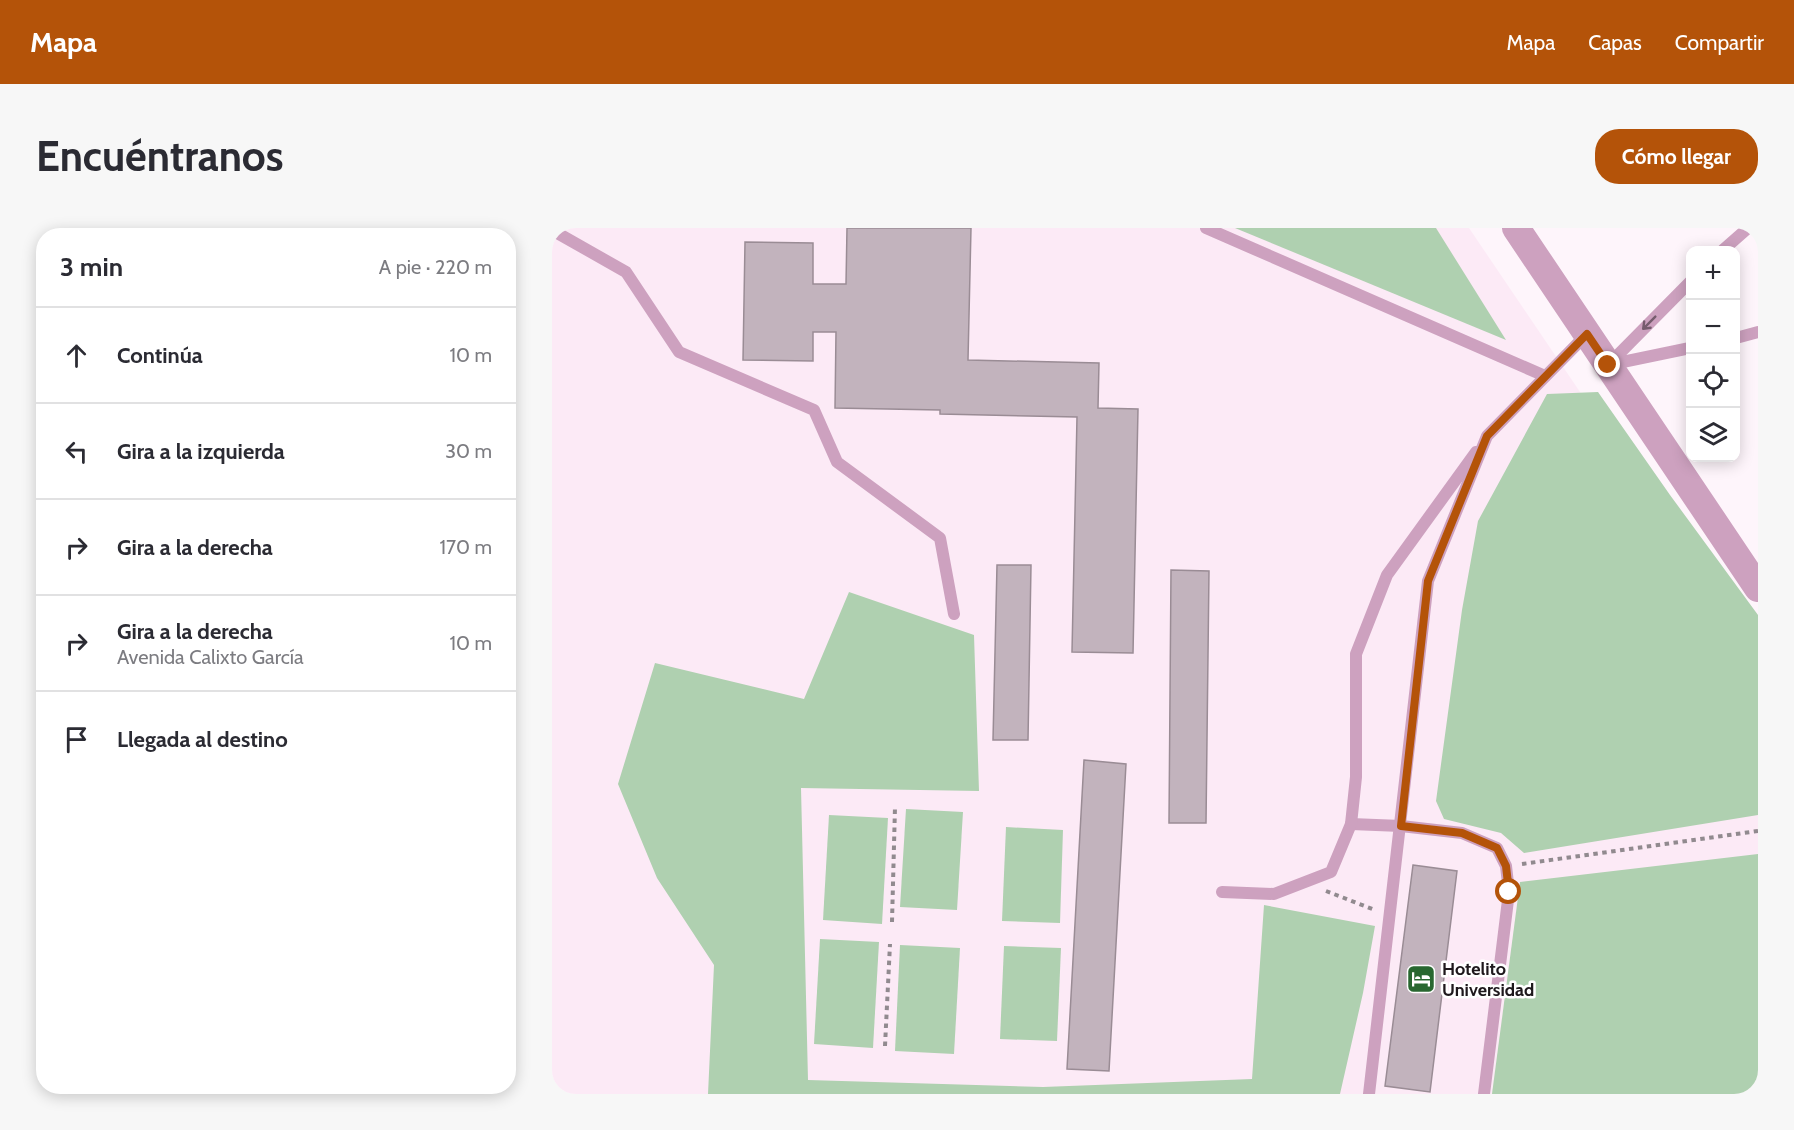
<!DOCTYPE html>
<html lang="es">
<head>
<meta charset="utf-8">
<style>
  :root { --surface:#fff; --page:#f7f7f7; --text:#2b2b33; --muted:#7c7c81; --line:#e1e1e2; --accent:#b45309 }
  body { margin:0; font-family:Cabin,sans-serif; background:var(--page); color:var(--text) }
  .controls { position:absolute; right:18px; top:18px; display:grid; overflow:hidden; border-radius:12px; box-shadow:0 3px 15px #0003 }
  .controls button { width:54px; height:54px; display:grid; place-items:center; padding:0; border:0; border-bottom:2px solid var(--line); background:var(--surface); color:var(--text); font:30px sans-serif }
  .stop { position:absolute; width:18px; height:18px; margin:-14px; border:4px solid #b45309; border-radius:50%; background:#fff }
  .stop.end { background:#b45309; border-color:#fff; box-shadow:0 2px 6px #0008 }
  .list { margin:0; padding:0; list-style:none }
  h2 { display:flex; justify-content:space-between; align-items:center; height:78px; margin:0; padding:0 24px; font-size:26px }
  h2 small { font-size:20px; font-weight:400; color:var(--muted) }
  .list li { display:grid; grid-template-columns:39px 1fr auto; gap:18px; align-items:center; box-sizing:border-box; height:96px; padding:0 24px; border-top:2px solid var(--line) }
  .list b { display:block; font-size:22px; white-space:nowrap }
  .list p { margin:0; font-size:20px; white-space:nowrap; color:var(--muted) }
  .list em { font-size:20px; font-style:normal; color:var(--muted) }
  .icon { flex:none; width:33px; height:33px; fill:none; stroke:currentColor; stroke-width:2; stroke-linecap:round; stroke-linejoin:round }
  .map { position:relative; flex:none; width:1206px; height:866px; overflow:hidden; border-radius:24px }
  header { display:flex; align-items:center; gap:36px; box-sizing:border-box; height:84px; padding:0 30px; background:var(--accent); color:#fff }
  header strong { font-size:28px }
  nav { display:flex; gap:33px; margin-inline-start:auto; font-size:21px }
  .intro { display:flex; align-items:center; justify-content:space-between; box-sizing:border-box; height:144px; padding:0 36px }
  h1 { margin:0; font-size:42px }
  .button { padding:15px 27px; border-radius:24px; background:var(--accent); color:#fff; font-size:21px; font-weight:700 }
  main { display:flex; gap:36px; padding:0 36px }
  aside { flex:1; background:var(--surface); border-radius:24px; box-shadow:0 3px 15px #0003 }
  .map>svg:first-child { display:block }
</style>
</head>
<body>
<header>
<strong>Mapa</strong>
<nav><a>Mapa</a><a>Capas</a><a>Compartir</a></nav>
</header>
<div class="intro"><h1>Encuéntranos</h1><a class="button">Cómo llegar</a></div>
<main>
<aside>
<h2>3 min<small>A pie · 220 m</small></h2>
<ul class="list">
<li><svg class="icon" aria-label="ahead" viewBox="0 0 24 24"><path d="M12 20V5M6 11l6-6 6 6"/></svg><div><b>Continúa</b></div><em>10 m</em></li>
<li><svg class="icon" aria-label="left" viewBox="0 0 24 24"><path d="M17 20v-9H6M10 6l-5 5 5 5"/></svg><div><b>Gira a la izquierda</b></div><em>30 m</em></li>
<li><svg class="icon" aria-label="right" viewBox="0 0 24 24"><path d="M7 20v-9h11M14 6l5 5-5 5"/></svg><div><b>Gira a la derecha</b></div><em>170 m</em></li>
<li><svg class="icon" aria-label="right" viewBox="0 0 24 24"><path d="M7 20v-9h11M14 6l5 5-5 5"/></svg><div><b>Gira a la derecha</b><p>Avenida Calixto García</p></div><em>10 m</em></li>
<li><svg class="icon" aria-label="arrive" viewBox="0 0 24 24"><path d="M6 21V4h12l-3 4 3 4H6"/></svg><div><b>Llegada al destino</b></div></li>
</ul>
</aside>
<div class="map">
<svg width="1206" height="866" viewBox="0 0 1206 866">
  <rect width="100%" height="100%" fill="#fef5fb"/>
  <path fill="#fceaf6" d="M0,0H917L1198,415L1206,467V722L1177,866H0Z"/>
  <g fill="#afd0b0">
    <path d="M683,0H884L954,112Z"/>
    <path d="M1046,164L1118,267L1206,387V587L972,625L949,605L892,591L884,573L910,382L926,293L995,166Z"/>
    <path d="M297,364L422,407L427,563L249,560L256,852L491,859L700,851L712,677L823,698L811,765L788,866H156L162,737L105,650L66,556L103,435L252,471Z"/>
    <path d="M354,581L411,584L405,682L348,679Z"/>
    <path d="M277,587L336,590L330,696L271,692Z"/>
    <path d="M454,599L511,602L508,695L450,693Z"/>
    <path d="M1206,626V866H940L968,654Z"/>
    <path d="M268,711L327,714L321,820L262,816Z"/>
    <path d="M348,717L408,720L402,826L343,823Z"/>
    <path d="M452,718L509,720L505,813L448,811Z"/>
  </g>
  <g fill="#c2b3bd" stroke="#9a8c95" stroke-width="1.5">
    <path d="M295,0H419L416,132L547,135L546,180L586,181L581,425L520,424L525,189L388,186V182L283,180L284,104H261V133L191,132L193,14L261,15V56H294Z"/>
    <path d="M445,337H479L476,512H441Z"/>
    <path d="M619,342L657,343L654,595H617Z"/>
    <path d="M532,532L574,536L557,843L515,841Z"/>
    <path d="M861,637L905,643L878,864L833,858Z"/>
  </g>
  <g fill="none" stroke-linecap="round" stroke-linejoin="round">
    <g stroke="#918a8f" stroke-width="4" stroke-dasharray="4.5 4.5" stroke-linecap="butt">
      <path d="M970,636L1206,603"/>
      <path d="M774,663L823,682"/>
      <path d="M340,694L343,579"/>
      <path d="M333,818L338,716"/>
    </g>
    <g stroke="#cda1bf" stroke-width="12">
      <path d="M654,0L993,148"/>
      <path d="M0,2L74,44L127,124L262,182L285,234L388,310L402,386"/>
      <path d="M1171,22L1196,0"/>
      <path d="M1138,54L1056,137L1138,120"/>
      <path d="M1184,110L1206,104"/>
      <path d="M799,596L849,598L910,605L945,620L954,638L957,664L932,866"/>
      <path d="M670,664L722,666L779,644L799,596L804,549V426L835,347L924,224"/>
      <path d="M817,866L876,353L935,208L1035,106"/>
    </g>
    <path stroke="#cda1bf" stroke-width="28" d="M964,0L1206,360"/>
  </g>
  <defs><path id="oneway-shaft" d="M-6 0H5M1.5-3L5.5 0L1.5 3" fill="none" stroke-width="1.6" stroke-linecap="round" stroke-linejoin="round" transform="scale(1.5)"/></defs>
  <use stroke="#765c6e" href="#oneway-shaft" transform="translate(1097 95) rotate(135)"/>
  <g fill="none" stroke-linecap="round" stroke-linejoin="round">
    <path stroke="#b45309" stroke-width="8" d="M957,664L954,638L945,620L910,605L849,598L876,353L935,208L1035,106L1056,137"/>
  </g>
  <defs>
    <g id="hotel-square" transform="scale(1.5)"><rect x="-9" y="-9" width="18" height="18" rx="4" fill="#286730" stroke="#fff"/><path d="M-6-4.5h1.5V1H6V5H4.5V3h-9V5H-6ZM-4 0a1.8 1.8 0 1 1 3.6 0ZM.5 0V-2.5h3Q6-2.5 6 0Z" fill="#fff"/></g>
  </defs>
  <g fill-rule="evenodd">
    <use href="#hotel-square" x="869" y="751"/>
  </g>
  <g text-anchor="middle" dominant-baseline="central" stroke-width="5" stroke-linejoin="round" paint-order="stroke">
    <g font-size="18" font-weight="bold" fill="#1e181c" stroke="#fff" text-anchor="start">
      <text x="890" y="741">Hotelito<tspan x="890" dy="21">Universidad</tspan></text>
    </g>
  </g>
</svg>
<div class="controls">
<button>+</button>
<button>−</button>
<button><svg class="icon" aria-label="locate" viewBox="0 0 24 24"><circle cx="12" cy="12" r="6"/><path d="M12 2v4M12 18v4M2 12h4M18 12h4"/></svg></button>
<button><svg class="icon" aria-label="layers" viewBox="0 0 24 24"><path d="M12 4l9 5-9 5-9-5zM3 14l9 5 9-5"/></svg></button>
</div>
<div class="stop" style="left:957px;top:664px"></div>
<div class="stop end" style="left:1056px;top:137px"></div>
</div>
</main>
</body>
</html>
